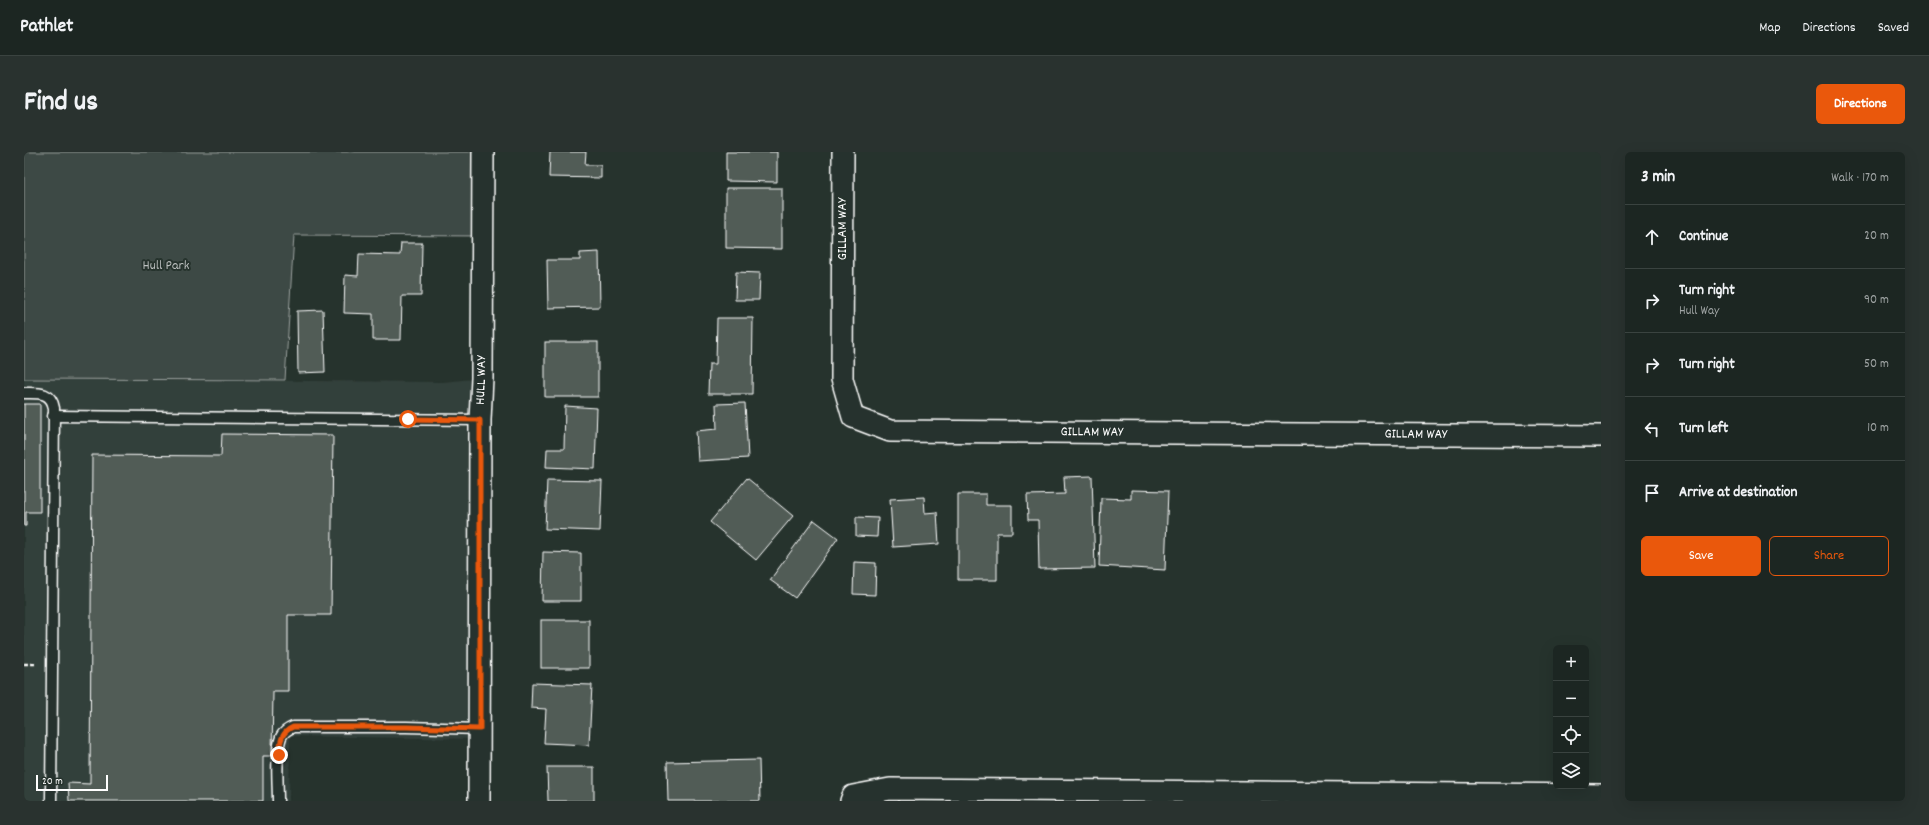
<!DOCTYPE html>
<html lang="en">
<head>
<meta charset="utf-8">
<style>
  :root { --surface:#1c2622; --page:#29322f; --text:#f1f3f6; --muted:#a0a5a5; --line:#3a4340; --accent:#ea580c }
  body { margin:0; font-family:Dekko,sans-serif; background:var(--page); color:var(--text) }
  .controls { position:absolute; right:12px; bottom:12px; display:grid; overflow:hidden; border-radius:6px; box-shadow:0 4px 16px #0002 }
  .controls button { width:36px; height:36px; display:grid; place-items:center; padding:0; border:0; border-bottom:1px solid var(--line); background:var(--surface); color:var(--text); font:20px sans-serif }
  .scale { position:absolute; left:12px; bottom:10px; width:72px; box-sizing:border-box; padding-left:4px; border:2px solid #fff; border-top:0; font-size:11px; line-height:14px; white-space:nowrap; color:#fff; -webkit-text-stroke:3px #26332d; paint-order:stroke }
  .stop { position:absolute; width:12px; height:12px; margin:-9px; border:3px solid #ea580c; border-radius:50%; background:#fff }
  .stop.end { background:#ea580c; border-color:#fff; box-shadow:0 1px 4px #0008 }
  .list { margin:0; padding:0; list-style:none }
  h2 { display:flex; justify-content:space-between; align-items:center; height:52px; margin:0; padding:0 16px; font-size:17px }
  h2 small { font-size:13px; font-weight:400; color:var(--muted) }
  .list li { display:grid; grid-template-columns:26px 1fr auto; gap:12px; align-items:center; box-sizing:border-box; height:64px; padding:0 16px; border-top:1px solid var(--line) }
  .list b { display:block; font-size:15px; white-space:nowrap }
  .list p { margin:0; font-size:13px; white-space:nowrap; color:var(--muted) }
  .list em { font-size:13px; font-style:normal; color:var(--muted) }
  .actions { display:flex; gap:8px; padding:12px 16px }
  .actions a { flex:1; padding:9px 0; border:1px solid var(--accent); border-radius:6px; text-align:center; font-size:14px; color:var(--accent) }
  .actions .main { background:var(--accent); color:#fff }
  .icon { flex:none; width:22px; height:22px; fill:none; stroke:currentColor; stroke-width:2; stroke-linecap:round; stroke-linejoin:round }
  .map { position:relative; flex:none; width:1577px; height:649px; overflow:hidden; border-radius:6px }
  header { display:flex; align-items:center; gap:24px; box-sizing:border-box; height:56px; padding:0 20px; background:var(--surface); border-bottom:1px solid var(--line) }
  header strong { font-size:19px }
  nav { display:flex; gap:22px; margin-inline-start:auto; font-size:14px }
  .intro { display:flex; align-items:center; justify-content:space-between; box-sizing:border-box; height:96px; padding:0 24px }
  h1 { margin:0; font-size:28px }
  .button { padding:10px 18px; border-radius:6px; background:var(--accent); color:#fff; font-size:14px; font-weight:700 }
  main { display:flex; gap:24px; padding:0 24px }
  aside { flex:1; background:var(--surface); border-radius:6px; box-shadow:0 4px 16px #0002 }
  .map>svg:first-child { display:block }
</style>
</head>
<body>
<header>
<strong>Pathlet</strong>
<nav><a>Map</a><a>Directions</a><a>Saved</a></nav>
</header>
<div class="intro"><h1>Find us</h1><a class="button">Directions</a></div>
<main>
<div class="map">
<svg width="1577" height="649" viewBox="0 0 1577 649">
  <rect width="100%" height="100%" fill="#26332d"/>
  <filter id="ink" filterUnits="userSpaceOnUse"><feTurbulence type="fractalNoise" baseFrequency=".025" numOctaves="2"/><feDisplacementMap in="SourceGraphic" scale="8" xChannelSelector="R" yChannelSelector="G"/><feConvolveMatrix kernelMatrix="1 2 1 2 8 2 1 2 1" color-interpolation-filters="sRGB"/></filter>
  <g filter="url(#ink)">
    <path fill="#333f3a" d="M458,226L455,587L266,584L265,649H0V227L419,230Z"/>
    <path fill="#3e4944" stroke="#9ea4a2" d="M0,0H459V84L270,83L261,228L0,227Z"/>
    <g fill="#515c57" stroke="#fff">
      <path d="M526,0H562L561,13H577V26L525,25Z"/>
      <path d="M702,0H753V30L702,29Z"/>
      <path d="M702,36H758V97L702,96Z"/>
      <path d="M377,91H398L397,144H378L377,188H349V162L320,161L321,123L334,124L335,102L376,103Z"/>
      <path d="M575,100L576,155L524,156L523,108H556V101Z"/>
      <path d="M712,120L736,121L735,148H711Z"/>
      <path d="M299,158L301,220L274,221L273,159Z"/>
      <path d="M693,166H729L728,242H684L685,212H692Z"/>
      <rect x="521" y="190" width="53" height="55"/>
      <path d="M721,251L724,306L674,309L672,279L693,277L692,252Z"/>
      <path d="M0,252H16V360H2V374H0Z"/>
      <path d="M541,254L573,256L571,317L522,315L523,297H540Z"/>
      <path d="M198,282L309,283L307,463H264V539H249L248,604H239V649H45L44,631L66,632L68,303L197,304Z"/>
      <path d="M1068,324L1071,416L1015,417L1014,368H1004L1003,343L1041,342L1040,325Z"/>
      <path d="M723,326L769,364L732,408L686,370Z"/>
      <path d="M523,328L578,329L576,379L521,377Z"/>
      <path d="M1107,338L1144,339L1141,418L1075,414L1077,346L1107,347Z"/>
      <path d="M934,342H962V353H988V381H973V428H934Z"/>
      <path d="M900,345L901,361L913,360L915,392L869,395L866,347Z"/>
      <path d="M832,365L854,366L853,385L832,384Z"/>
      <path d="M790,368L814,386L771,446L746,428Z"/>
      <path d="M519,400L557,401V449H518Z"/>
      <path d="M830,410L852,411L851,443L829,442Z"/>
      <rect x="517" y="468" width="48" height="48"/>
      <path d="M508,531L568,533L565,593L520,591L522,557L507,556Z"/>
      <path d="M735,608L736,649H644L643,610Z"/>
      <path d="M523,615H570V649H524Z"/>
    </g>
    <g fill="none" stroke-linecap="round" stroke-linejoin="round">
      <g stroke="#fff" stroke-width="13">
        <g id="lane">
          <path d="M0,241C14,241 27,239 30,256L27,649"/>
          <path d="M29,264L456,268"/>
          <path d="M254,649C254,631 251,601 257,585C260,579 264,577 269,575H382L456,577"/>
        </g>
      </g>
      <g stroke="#fff" stroke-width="24">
        <g id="street">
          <path id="s1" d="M819,0L818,227L829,265L866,279L1577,284"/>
          <path id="s2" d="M455,649L456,268L458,226L459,0"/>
          <path d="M827,649L829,644L866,637L1577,643"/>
        </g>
      </g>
      <path stroke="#fff" stroke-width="2.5" stroke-dasharray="4 3" stroke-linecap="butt" d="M0,512H11"/>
      <use href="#lane" stroke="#26332d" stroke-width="10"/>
      <use href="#street" stroke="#26332d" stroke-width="21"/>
    </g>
  </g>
  <g fill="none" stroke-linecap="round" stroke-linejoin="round" filter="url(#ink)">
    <path stroke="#ea580c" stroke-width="5" d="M255,603C256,590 257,580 269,575H382L456,577V268L384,267"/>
  </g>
  <g text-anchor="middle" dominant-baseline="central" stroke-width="4" stroke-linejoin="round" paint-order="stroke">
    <g font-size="14" fill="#fff" stroke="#26332d">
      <text transform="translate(819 77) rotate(-90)">GILLAM WAY</text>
      <text stroke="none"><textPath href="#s2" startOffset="421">HULL WAY</textPath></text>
      <text stroke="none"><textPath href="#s1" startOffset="508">GILLAM WAY</textPath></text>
      <text stroke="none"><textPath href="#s1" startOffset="832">GILLAM WAY</textPath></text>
    </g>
    <g font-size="14" fill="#bbbfbe" stroke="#26332d">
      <text x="142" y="114">Hull Park</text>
    </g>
  </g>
</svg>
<div class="controls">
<button>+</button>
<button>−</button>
<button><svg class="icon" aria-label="locate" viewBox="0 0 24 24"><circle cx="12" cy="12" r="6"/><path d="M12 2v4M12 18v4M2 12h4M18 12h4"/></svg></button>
<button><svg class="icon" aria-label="layers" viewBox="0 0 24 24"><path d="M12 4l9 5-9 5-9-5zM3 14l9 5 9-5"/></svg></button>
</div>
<div class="scale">20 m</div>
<div class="stop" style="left:384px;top:267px"></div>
<div class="stop end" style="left:255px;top:603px"></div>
</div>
<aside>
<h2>3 min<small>Walk · 170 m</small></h2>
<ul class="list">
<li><svg class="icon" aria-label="ahead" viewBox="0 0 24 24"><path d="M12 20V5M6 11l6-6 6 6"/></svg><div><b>Continue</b></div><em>20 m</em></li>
<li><svg class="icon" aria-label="right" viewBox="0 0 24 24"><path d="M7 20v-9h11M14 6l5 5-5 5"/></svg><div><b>Turn right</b><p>Hull Way</p></div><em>90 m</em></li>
<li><svg class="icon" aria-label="right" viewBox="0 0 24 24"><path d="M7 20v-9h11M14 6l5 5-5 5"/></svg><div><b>Turn right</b></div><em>50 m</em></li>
<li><svg class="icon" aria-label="left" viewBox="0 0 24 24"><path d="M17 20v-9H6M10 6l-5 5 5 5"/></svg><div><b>Turn left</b></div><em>10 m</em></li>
<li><svg class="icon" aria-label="arrive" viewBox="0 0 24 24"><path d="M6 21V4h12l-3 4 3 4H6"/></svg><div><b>Arrive at destination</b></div></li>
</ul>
<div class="actions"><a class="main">Save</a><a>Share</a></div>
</aside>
</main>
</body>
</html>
